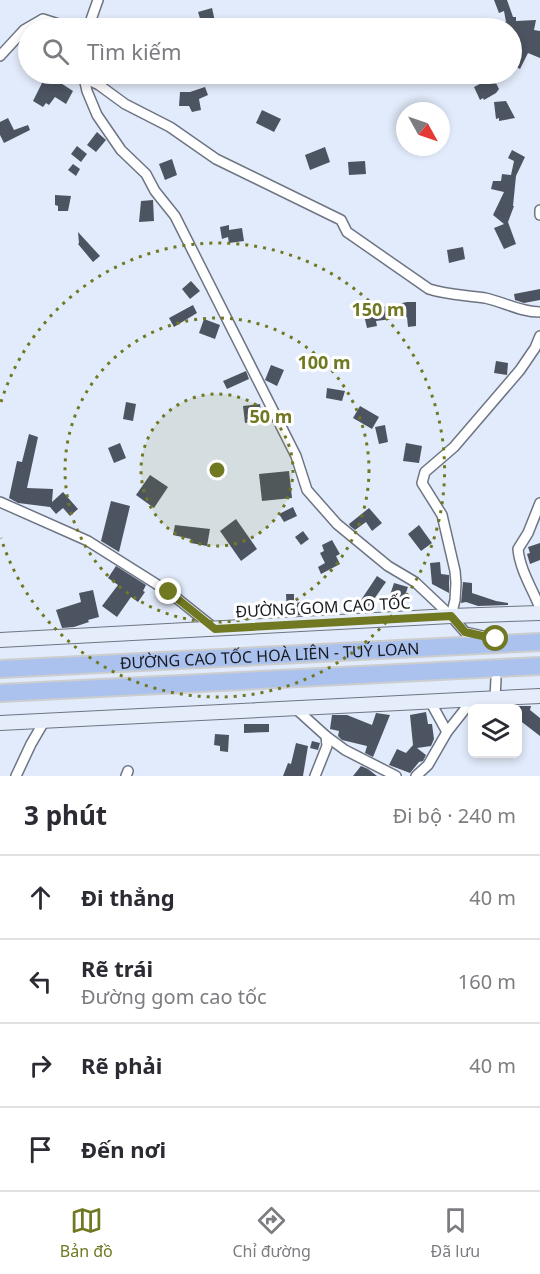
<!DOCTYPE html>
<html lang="vi">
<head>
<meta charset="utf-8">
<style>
  :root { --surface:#fff; --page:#f2f2f3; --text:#2b2b33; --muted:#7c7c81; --line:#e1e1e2; --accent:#717822 }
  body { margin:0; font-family:"Noto Sans",sans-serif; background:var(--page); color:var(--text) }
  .controls { position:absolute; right:18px; bottom:18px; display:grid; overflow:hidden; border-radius:9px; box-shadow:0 3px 9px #0003 }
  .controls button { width:54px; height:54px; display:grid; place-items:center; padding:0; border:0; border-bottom:2px solid var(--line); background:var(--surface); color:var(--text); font:30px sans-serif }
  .compass { position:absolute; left:396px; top:102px; width:54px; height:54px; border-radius:50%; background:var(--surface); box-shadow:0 3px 9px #0003; rotate:130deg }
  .stop { position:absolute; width:18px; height:18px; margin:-14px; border:4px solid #717822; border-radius:50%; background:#fff }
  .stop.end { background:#717822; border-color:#fff; box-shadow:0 2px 6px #0008 }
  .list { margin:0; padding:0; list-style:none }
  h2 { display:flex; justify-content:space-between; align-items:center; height:78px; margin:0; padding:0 24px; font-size:26px }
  h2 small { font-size:20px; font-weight:400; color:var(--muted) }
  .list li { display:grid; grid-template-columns:39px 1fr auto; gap:18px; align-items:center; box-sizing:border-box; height:84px; padding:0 24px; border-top:2px solid var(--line) }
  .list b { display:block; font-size:22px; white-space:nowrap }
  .list p { margin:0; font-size:20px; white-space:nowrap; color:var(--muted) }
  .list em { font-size:20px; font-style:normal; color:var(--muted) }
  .icon { flex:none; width:33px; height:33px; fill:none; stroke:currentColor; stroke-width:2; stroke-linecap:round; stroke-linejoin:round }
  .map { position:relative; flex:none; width:540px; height:776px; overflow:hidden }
  .search { position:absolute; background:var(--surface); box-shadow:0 3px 9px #0003; left:18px; right:18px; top:18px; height:66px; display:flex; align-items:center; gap:15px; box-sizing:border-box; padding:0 21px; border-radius:33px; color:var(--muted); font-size:22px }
  .sheet { height:414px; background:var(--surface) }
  nav { display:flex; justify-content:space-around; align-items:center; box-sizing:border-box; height:84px; border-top:2px solid var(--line); background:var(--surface); font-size:16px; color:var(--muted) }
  nav a { display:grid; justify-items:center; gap:3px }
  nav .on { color:var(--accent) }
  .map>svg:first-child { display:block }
</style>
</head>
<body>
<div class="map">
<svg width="540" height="776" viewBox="0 0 540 776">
  <rect width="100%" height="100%" fill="#e2ebfb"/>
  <g fill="#4d5461">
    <path d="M494,0H507L513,17H516V21L536,20L534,30L540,31V58L528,53L520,69L512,64V28H496L495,23L506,22L504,11L499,13Z"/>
    <path d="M212,8L216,26L203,28L198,12Z"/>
    <path d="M45,77L52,81L53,78L73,91L66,104L55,97L49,105L46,103L43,107L33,101Z"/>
    <path d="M493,77L499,89L496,93L484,100L483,98L480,100L474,87Z"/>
    <path d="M205,87L208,95L199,99L201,110L192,112L189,106H179L180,92H190Z"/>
    <path d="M506,101L515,118L499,121V118L496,119L494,102Z"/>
    <path d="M262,110L281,119L274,132L256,123Z"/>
    <path d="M8,118L14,130L28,125L30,130L4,143L0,135V122Z"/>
    <path d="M97,132L106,140L96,152L87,145Z"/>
    <path d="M77,146L87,154L81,162L71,154Z"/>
    <path d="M325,147L330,162L310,170L305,155Z"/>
    <path d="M512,150L525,157L516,176L513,206H514L508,222L516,244L504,249L494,228L504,224L493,215L504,192L491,189L493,181H501L502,174L511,175L514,161L508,158Z"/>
    <path d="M172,159L177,175L165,180L159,164Z"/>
    <path d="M365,161L366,174L349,175L348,162Z"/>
    <path d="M73,164L80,169L76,176L68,170Z"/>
    <path d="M55,195L71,196L68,211H58V206L55,205Z"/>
    <path d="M153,200L154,221L139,222L141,201Z"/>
    <path d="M229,225V230L242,228L244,241L229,243L228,237L222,239L220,227Z"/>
    <path d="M78,232L100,256L93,262L78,244L79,243Z"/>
    <path d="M463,247L465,259L449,263L447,250Z"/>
    <path d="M191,281L200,291L190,299L182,289Z"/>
    <path d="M540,289V300L524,303L515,300L514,294Z"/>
    <path d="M407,302H416V326L408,327L407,317L376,321L377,326L367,328L363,311Z"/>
    <path d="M193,305L197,313L174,327L169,318Z"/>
    <path d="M204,319L220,325L215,339L199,333Z"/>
    <path d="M496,361L508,363L507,375L494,373Z"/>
    <path d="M271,365L284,370L277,386L265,380Z"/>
    <path d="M246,371L249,379L227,389L223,381Z"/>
    <path d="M327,388L345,391L342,401L326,398Z"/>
    <path d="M126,402L136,404L133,421L123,419Z"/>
    <path d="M260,404L262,420L245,423L243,406Z"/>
    <path d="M360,406L379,417L372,429L353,418Z"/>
    <path d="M385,425L388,442L379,444L375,427Z"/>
    <path d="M29,434L38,437L27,488L53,489L52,502L63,492L78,509L70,516L63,508L56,514L50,507L18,503L9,498L17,461L22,462Z"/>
    <path d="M120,443L126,458L114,463L108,448Z"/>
    <path d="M406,443L422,446L419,463L403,461Z"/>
    <path d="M289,471L292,498L262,501L259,474Z"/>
    <path d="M150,475L168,487L154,508L136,495Z"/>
    <path d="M111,501L130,506L119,552L101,541Z"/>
    <path d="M293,507L297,516L284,522L279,514Z"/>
    <path d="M369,508L382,523L372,531L366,522L355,530L350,526L349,524Z"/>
    <path d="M236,519L257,549L241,561L220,531Z"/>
    <path d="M175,525L210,529L207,546L191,543V539L173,535Z"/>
    <path d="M419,525L432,543L421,551L408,534Z"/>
    <path d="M303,531L309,539L301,545L295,537Z"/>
    <path d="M332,540L340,554L336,556L340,564L321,574L318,567L325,563L320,553L324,551L322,545Z"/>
    <path d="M540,543V560L530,564L527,554L530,553L528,547Z"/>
    <path d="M440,562L441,574L449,575V593L432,584L430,563Z"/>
    <path d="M116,566L146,585L143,591L145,592L138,602L131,597L117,617L102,606L118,585L108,578Z"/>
    <path d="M377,576L386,582L365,612L357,606Z"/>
    <path d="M463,582L472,583V593L496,601L508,603V605L478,606L466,602L461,603Z"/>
    <path d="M394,583L408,587L400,609L387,604Z"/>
    <path d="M93,590L99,617L88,620L89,622L74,627L62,628L56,610L81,602L79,593Z"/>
    <path d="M286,594H294V603L303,602L307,615L287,616Z"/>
    <path d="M518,706H531L530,710L540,718V736L518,719Z"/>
    <path d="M426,712L428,724H432L434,739L431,746L417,748L426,755L423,761L419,762L410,773L389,765L397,749L406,753L413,745L410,715Z"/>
    <path d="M376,713L390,715L373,757L365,753L367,746L342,740L338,736L339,731L330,729L332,715H347L372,725Z"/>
    <path d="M244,724H269V732L244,733Z"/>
    <path d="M215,734L229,735L228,752L220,751V746L214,745Z"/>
    <path d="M312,741L320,743L318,750L310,748Z"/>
    <path d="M296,743L308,746L303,776H283L288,763L291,764Z"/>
    <path d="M361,766L368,769L377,776H353Z"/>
  </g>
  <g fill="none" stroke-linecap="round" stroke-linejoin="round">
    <g stroke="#6d7483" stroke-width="12">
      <g id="minor">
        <path d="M88,28L98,0"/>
        <path d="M0,56L24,30L43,19L71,28"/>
        <path d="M83,74L87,91L97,115L121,150L146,174L155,191L175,216L296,456L307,490L337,524L388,566L415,582L451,616L465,632L496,639"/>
        <path d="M84,78L99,85L125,104L170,127L216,159L341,220L347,232L429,289C447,295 466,295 485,298C504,302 520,312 540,312"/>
        <path d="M540,210V215"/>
        <path d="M0,502L88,541L169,592L214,628"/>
        <path d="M540,503L528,533L518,549C520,570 532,588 540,608"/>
        <path d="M451,616L455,600L456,583L455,571L442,515L422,483L425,472L454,447L520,370L535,348L540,336"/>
        <path d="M495,698L496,679"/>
        <path d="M430,701L447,732"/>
        <path d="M295,708L326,736L327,746L315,776"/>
        <path d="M326,736L345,750L396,776"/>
        <path d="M16,776L31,744L45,720"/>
        <path d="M126,776L128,771"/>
        <path d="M416,776L428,765L447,732L473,699"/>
      </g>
    </g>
    <g stroke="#6d7483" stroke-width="16">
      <g id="secondary">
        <path d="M0,640L451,616L540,613"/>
        <path d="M0,723L540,696"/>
      </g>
    </g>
    <g stroke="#cccdce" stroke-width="20">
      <g id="motorway">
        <path id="s1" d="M0,669L540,642"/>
        <path d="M0,693L540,666"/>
      </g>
    </g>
    <use href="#minor" stroke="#fff" stroke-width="9"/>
    <use href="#secondary" stroke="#e6edfa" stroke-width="14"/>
    <use href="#motorway" stroke="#abc2ef" stroke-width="16"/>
  </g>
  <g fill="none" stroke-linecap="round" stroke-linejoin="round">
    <path stroke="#717822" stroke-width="8" d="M169,592L215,629L451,616L465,632L496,639"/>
  </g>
  <circle cx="217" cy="470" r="76" fill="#717822" fill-opacity=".12"/>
  <g fill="none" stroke="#717822" stroke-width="3" stroke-dasharray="3 6">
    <circle cx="217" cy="470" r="76"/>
    <circle cx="217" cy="470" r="152"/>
    <path d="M1 402A227 227 0 1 1 1 538"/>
  </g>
  <g text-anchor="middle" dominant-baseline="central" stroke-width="6" stroke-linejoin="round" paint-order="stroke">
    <g font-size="16" fill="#181b21" stroke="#fff">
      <text transform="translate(323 607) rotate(-3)">ĐƯỜNG GOM CAO TỐC</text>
      <text stroke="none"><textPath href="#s1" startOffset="270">ĐƯỜNG CAO TỐC HOÀ LIÊN - TUÝ LOAN</textPath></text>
    </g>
  </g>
  <circle cx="217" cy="470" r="9" fill="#717822" stroke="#fff" stroke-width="3"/>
  <g font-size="18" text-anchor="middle" font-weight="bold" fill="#717822" stroke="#fff" stroke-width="6" stroke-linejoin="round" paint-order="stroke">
    <text x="378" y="316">150 m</text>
    <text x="324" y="369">100 m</text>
    <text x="271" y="423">50 m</text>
  </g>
</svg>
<div class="controls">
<button><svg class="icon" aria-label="layers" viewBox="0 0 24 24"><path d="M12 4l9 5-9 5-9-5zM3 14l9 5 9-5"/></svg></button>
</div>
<svg class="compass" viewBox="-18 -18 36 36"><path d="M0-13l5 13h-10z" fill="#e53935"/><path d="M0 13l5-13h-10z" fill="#7c7c81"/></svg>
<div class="stop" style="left:496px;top:639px"></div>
<div class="stop end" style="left:169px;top:592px"></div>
<div class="search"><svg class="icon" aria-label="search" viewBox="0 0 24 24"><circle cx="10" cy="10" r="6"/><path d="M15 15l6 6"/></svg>Tìm kiếm</div>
</div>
<section class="sheet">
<h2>3 phút<small>Đi bộ · 240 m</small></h2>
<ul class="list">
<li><svg class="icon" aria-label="ahead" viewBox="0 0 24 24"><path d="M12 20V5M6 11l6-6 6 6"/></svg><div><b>Đi thẳng</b></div><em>40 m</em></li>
<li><svg class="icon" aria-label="left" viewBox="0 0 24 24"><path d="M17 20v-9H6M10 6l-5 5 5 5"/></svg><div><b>Rẽ trái</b><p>Đường gom cao tốc</p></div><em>160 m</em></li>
<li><svg class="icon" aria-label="right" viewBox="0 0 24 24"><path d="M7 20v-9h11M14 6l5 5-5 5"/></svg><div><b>Rẽ phải</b></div><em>40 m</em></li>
<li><svg class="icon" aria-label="arrive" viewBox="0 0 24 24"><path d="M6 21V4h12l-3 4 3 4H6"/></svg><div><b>Đến nơi</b></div></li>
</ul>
</section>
<nav>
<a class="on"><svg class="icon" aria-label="map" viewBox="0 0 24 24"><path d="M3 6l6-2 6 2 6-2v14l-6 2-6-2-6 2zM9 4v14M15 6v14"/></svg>Bản đồ</a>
<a><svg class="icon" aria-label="directions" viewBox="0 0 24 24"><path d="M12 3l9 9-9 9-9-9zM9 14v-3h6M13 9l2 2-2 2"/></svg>Chỉ đường</a>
<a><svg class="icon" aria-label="saved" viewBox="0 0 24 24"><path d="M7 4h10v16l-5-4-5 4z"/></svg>Đã lưu</a>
</nav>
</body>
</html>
